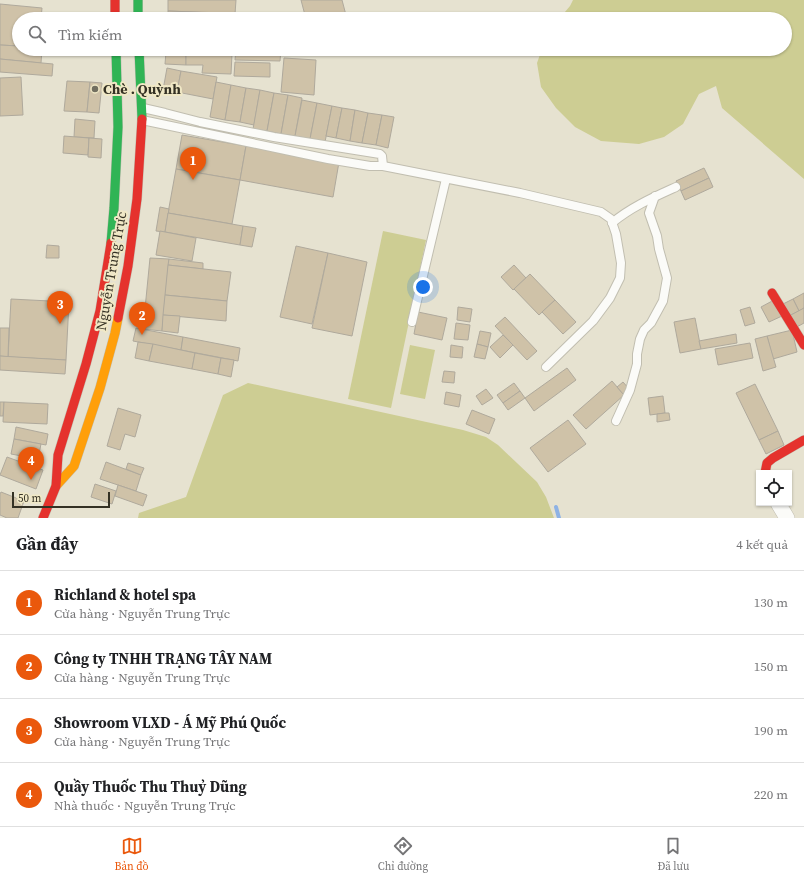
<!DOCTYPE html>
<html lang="vi">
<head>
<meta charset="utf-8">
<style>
  :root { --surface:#fff; --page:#f2f2f2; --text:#202124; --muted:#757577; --line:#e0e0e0; --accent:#ea580c }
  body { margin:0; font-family:"Source Serif 4",serif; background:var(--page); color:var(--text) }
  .controls { position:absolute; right:12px; bottom:12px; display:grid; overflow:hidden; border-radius:0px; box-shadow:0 1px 3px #0004 }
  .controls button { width:36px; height:36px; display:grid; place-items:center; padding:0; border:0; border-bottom:1px solid var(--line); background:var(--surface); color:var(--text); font:20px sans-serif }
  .scale { position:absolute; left:12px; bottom:10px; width:98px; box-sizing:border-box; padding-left:4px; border:2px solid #343124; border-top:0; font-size:11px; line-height:14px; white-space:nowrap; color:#343124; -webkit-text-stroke:3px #f0e8c6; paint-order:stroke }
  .you { position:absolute; left:423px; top:287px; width:14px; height:14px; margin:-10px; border:3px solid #fff; border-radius:50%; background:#1a73e8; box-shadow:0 0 0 6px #1a73e833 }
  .badge { display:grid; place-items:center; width:26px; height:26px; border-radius:50%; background:var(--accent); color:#fff; font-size:13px; font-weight:700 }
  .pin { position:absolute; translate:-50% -33px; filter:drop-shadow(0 1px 2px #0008) }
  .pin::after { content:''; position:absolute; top:21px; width:14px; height:12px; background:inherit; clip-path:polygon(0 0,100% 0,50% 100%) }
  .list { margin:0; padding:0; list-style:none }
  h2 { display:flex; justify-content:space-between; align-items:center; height:52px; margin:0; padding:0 16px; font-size:17px }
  h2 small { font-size:13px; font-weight:400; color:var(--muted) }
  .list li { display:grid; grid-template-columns:26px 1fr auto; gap:12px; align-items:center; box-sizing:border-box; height:64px; padding:0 16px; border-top:1px solid var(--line) }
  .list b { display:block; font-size:15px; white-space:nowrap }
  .list p { margin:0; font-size:13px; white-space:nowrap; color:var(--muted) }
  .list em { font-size:13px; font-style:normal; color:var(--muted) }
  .icon { flex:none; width:22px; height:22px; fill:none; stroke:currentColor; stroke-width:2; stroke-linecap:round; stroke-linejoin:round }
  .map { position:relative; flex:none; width:804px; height:518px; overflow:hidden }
  .search { position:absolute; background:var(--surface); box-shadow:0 1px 3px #0004; left:12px; right:12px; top:12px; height:44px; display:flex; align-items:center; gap:10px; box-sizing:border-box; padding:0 14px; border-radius:22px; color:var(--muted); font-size:15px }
  .sheet { height:308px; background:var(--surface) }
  nav { display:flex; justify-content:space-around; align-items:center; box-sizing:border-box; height:56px; border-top:1px solid var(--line); background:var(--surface); font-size:11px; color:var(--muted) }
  nav a { display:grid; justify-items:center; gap:2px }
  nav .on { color:var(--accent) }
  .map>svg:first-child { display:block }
</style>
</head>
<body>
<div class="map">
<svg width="804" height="518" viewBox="0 0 804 518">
  <rect width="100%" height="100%" fill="#e6e2d0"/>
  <g fill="#cdcd93">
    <path d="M573,0H804V179L722,108L716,86L699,94L683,124L664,137L639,144L601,141L575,127L556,108L541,87L537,63L542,49H785V19H559L570,6Z"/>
    <path d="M383,231L426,240L391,408L348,399Z"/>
    <path d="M410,345L435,350L425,399L400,394Z"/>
    <path d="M248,383L463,430L486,437L498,445L537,482L546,497L554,518H138L139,513L186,497L223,395Z"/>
  </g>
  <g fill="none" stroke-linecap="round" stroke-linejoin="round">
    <path stroke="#8eb2e4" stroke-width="4" d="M556,507L559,518"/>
  </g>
  <g fill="#cfc2a8" stroke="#afa99c">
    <path d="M168,0H236L235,14L168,11Z"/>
    <path d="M301,0H342L347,19H306Z"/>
    <path d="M0,4L42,8L41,19H19V46L0,45Z"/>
    <path d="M168,11L249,14V19H168Z"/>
    <path d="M0,45L19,46V49H42L41,63L0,59Z"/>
    <path d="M166,49H224V53L166,52Z"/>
    <path d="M224,49H236L235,54L224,53Z"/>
    <path d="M236,49H281L280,61L235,60Z"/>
    <path d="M166,52H186V65L165,64Z"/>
    <path d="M186,52L232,54L231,74L202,73L203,65H186Z"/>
    <path d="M284,58L316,60L314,95L281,92Z"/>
    <path d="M0,59L53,64L52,76L0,72Z"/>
    <path d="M235,62L270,63V77L234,76Z"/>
    <path d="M167,68L181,71L177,92L163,90Z"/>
    <path d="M181,71L217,77L213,99L177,92Z"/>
    <path d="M21,77L23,115L0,116V78Z"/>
    <path d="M67,81L90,82L87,112L64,111Z"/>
    <path d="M90,82L102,83L99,113L87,112Z"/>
    <path d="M216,82L231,85L225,120L210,117Z"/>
    <path d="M231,85L246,88L240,122L225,120Z"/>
    <path d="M246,88L260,90L254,125L240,122Z"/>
    <path d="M260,90L274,93L267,131L253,129Z"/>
    <path d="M274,93L288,95L281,134L267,131Z"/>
    <path d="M288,95L302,98L295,136L281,134Z"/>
    <path d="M302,100L317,103L310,139L295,136Z"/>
    <path d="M317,103L332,106L325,142L310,139Z"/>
    <path d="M332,106L342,108L336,138L326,136Z"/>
    <path d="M342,108L355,110L350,141L336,138Z"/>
    <path d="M355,110L368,113L362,143L350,141Z"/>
    <path d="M368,113L382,115L376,145L362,143Z"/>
    <path d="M382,115L394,117L388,148L376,145Z"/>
    <path d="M75,119L95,121L94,138L74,137Z"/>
    <path d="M182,135L246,146L240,180L176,169Z"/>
    <path d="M64,136L89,138L88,155L63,153Z"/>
    <path d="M89,138L102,139L101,158L88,157Z"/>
    <path d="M246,146L339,162L333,197L240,180Z"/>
    <path d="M704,168L709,178L681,191L676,181Z"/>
    <path d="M176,169L240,180L232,224L168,213Z"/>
    <path d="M709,178L713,187L685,200L681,191Z"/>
    <path d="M160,207L169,209L165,232L156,231Z"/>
    <path d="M168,213L243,226L240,245L165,232Z"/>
    <path d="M243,226L256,228L252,247L240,245Z"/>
    <path d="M160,231L196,238L192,261L156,255Z"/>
    <path d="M47,245L59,246V258H46Z"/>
    <path d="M296,246L328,253L312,324L280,317Z"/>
    <path d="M328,253L367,262L352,336L312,328Z"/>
    <path d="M150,258L169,259L162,331L143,329Z"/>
    <path d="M169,259L203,263V269L168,265Z"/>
    <path d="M168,265L231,272L227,301L165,295Z"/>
    <path d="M514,265L526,278L513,290L501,277Z"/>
    <path d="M530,274L555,300L539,315L514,289Z"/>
    <path d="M804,293V308L799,311L793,299Z"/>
    <path d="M165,295L227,301L226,321L163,315Z"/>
    <path d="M11,299L69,302L66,360L8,357Z"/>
    <path d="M793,299L799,311L789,316L783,304Z"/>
    <path d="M555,300L576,322L563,334L542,312Z"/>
    <path d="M774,300L782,316L769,322L761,307Z"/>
    <path d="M458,307L472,309L470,322L457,320Z"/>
    <path d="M750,307L755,323L745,326L740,310Z"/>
    <path d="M804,308V323L795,328L789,316Z"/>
    <path d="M418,312L447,318L442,340L414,334Z"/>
    <path d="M163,315L180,316L178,333L162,331Z"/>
    <path d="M505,317L537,351L527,360L495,326Z"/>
    <path d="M695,318L701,349L680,353L674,322Z"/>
    <path d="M456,323L470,325L468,340L454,339Z"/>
    <path d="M0,328H9L8,357L0,356Z"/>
    <path d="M136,328L183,337L181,350L133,341Z"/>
    <path d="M792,330L797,352L773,359L767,336Z"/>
    <path d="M480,331L491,333L488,347L477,344Z"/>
    <path d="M736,334L737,343L701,349L699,341Z"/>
    <path d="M503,335L513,345L500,358L490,347Z"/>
    <path d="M767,336L776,367L763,371L755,339Z"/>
    <path d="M183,337L240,348L238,361L181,350Z"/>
    <path d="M138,342L153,344L149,361L135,358Z"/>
    <path d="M750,343L753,358L718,365L715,349Z"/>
    <path d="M153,344L195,353L192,369L149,361Z"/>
    <path d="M477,344L488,347L485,359L474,357Z"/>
    <path d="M451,345L463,347L462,358L450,357Z"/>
    <path d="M195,353L221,358L218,374L192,369Z"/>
    <path d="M0,356L66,360L65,374L0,370Z"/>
    <path d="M221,358L234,360L231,377L218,374Z"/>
    <path d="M567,368L576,380L534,411L525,398Z"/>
    <path d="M444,371L455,372L454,383L442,382Z"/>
    <path d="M612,381L624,395L586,429L573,415Z"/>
    <path d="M623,382L630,390L624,395L617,387Z"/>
    <path d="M514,383L520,391L503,403L497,395Z"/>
    <path d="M755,384L778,431L759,440L736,393Z"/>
    <path d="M486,389L493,398L482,405L476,396Z"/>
    <path d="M520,391L525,398L508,410L503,403Z"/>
    <path d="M446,392L461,395L459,407L444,404Z"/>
    <path d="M663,396L665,413L650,415L648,398Z"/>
    <path d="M0,402H4L3,416H0Z"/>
    <path d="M4,402L48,404L47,424L3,422Z"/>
    <path d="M118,408L141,415L135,437L125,434L120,450L107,446Z"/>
    <path d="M472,410L495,419L489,434L466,424Z"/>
    <path d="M665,413H669L670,420L657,422V414Z"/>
    <path d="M568,420L586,444L548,472L530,448Z"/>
    <path d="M16,427L48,434L46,445L14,439Z"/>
    <path d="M778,431L784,445L766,454L759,440Z"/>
    <path d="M14,439L41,444L38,459L11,454Z"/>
    <path d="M7,457L43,470L36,489L0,475Z"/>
    <path d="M106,462L141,475L136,491L100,479Z"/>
    <path d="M128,463L144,468L141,475L126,469Z"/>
    <path d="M95,484L116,491L112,504L91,497Z"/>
    <path d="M118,485L147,495L143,506L115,496Z"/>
    <path d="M1,492L24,501L18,518H7L0,515V494Z"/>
  </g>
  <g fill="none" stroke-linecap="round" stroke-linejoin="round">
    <g stroke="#c1beb0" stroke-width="10">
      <g id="lane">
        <path d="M142,120L328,159L370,166H383L382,156L380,154L274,137L200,122L165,113L143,108"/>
        <path d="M383,166L520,193L601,212L611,219L616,234L621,263L620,278L610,298L593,321L546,367"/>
        <path d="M612,223C631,207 654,197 676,187"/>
        <path d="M412,322L446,179"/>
        <path d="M616,421L630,390L637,364V354L640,339L644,330L651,323L663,301L667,278L659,249L657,236L649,213L655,196"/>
      </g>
    </g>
    <g stroke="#c1beb0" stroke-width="16">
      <path id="street" d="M778,503L787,518"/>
    </g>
    <g stroke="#c1beb0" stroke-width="10">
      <g id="fast">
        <path d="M138,0V19"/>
        <path d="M139,49L142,119"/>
        <path d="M111,243L114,208L118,127L116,49"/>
      </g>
    </g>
    <g stroke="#c1beb0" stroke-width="10">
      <path id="slow" d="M56,486L74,466L100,388L115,333L118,318"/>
    </g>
    <g stroke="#c1beb0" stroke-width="10">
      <g id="jam">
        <path d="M115,0V19"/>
        <path d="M772,293L804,345"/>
        <path d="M118,318L128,266L137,199L142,119"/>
        <path d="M765,473L767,463L773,458L804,440"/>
        <path d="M43,518L56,486L58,455L86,364L100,311L111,243"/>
      </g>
    </g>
    <use href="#lane" stroke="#fbfbf8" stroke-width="8"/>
    <use href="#street" stroke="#fbfbf8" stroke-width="15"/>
    <use href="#fast" stroke="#30b455" stroke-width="9"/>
    <use href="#slow" stroke="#ff9f0a" stroke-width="9"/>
    <use href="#jam" stroke="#e5322d" stroke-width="9"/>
  </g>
  <circle fill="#726f60" stroke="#f0e8c6" stroke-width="1.5" cx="95" cy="89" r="4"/>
  <g text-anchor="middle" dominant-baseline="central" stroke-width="4" stroke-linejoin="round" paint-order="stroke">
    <g font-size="14" font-weight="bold" fill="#343124" stroke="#f0e8c6" text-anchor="start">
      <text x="103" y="89">Chè . Quỳnh</text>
    </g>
    <g font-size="14" fill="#343124" stroke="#f0e8c6">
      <text transform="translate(111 271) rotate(-80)">Nguyễn Trung Trực</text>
    </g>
  </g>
</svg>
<div class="controls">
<button><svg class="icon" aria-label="locate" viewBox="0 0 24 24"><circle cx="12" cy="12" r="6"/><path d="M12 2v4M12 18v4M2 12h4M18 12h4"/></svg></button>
</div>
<div class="scale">50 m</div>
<div class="you"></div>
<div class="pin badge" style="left:193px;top:180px">1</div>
<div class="pin badge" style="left:142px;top:335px">2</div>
<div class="pin badge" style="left:60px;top:324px">3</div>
<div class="pin badge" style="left:31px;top:480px">4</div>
<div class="search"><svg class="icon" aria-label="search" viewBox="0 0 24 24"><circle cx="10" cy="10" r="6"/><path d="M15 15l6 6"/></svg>Tìm kiếm</div>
</div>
<section class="sheet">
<h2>Gần đây<small>4 kết quả</small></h2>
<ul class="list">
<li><span class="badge">1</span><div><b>Richland &amp; hotel spa</b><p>Cửa hàng · Nguyễn Trung Trực</p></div><em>130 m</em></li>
<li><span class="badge">2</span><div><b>Công ty TNHH TRẠNG TÂY NAM</b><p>Cửa hàng · Nguyễn Trung Trực</p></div><em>150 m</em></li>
<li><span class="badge">3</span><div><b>Showroom VLXD - Á Mỹ Phú Quốc</b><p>Cửa hàng · Nguyễn Trung Trực</p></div><em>190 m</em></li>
<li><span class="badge">4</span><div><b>Quầy Thuốc Thu Thuỷ Dũng</b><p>Nhà thuốc · Nguyễn Trung Trực</p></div><em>220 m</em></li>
</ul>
</section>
<nav>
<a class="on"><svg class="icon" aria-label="map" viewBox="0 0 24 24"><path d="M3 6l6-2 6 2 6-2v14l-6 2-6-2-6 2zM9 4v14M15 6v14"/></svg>Bản đồ</a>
<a><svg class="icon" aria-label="directions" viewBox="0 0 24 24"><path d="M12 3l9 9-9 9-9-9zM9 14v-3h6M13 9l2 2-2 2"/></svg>Chỉ đường</a>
<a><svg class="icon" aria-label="saved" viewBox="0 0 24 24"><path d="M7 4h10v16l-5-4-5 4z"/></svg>Đã lưu</a>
</nav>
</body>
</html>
